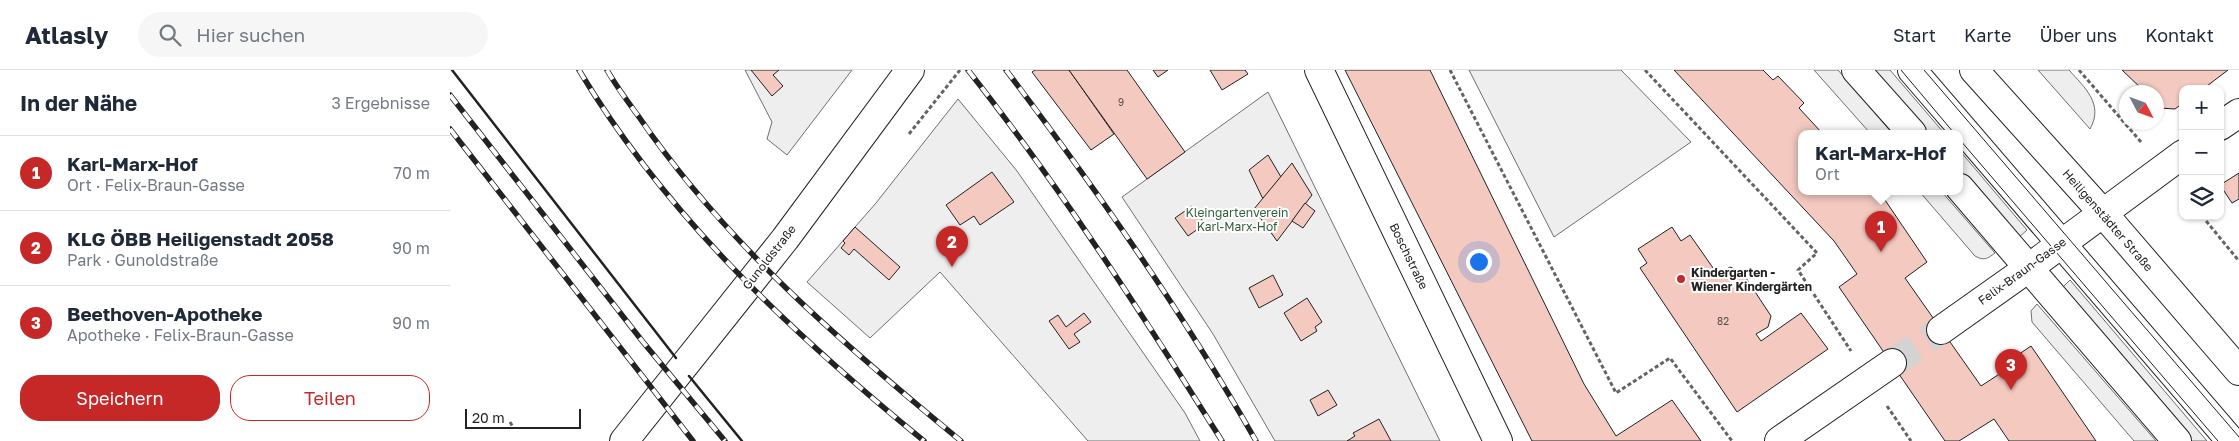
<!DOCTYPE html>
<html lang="de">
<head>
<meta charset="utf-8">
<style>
  :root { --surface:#fff; --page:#f6f6f7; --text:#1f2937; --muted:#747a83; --line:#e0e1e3; --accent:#c62828 }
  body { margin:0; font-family:"Golos Text",sans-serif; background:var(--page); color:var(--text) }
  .controls { position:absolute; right:15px; top:15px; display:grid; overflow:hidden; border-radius:10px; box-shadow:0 1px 4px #0004 }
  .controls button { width:45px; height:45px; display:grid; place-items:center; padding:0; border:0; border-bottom:1px solid var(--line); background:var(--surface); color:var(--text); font:25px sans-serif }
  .compass { position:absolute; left:1669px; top:15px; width:45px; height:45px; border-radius:50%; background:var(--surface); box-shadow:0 1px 4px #0004; rotate:131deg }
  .scale { position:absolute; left:15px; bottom:12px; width:116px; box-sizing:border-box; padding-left:5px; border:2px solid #222; border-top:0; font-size:14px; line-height:18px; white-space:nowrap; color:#222; -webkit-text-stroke:4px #fff; paint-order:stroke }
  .you { position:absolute; left:1028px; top:191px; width:18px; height:18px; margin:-12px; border:4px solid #fff; border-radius:50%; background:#1a73e8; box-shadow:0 0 0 8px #1a73e833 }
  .badge { display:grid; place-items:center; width:32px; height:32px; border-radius:50%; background:var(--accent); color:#fff; font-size:16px; font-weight:700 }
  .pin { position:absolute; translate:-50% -41px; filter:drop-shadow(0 1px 2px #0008) }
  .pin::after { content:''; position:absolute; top:26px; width:18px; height:15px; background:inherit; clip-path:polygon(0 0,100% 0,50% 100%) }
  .popup { position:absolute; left:1348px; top:60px; width:165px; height:65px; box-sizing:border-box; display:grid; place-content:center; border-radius:10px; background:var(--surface); filter:drop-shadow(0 1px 4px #0005); font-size:16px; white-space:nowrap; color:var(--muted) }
  .popup b { font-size:19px; color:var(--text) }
  .popup::after { content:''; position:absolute; left:50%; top:100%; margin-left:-10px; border:10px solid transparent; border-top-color:var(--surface) }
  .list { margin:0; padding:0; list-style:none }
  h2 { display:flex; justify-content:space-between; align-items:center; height:65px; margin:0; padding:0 20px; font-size:21px }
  h2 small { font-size:16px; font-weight:400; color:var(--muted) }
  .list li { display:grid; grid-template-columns:32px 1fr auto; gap:15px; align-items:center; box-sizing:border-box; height:75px; padding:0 20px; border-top:1px solid var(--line) }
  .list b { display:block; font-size:19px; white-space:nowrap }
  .list p { margin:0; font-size:16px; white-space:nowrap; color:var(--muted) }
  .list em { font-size:16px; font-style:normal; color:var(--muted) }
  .actions { display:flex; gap:10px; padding:15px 20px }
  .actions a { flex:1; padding:11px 0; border:1px solid var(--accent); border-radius:20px; text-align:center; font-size:18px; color:var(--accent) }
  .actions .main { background:var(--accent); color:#fff }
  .icon { flex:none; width:28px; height:28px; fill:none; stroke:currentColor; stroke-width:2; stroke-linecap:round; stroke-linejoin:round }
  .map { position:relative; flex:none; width:1789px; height:371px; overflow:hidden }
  header { display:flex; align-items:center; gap:30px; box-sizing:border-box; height:70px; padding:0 25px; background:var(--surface); border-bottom:1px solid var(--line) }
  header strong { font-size:24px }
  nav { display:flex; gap:28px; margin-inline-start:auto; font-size:18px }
  .search { width:350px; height:45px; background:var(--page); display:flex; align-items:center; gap:12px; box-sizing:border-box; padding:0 18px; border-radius:28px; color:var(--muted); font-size:19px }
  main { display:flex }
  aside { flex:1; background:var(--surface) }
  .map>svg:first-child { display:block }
</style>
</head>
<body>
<header>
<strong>Atlasly</strong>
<div class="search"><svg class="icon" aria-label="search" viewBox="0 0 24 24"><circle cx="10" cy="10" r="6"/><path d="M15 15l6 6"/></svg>Hier suchen</div>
<nav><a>Start</a><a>Karte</a><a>Über uns</a><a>Kontakt</a></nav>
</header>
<main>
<aside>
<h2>In der Nähe<small>3 Ergebnisse</small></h2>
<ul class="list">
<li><span class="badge">1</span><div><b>Karl-Marx-Hof</b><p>Ort · Felix-Braun-Gasse</p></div><em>70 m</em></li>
<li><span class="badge">2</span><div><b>KLG ÖBB Heiligenstadt 2058</b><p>Park · Gunoldstraße</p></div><em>90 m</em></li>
<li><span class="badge">3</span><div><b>Beethoven-Apotheke</b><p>Apotheke · Felix-Braun-Gasse</p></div><em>90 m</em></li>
</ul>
<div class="actions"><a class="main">Speichern</a><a>Teilen</a></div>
</aside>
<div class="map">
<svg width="1789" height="371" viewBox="0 0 1789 371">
  <rect width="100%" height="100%" fill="#fff"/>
  <g fill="#eee" stroke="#6f6f6f">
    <path d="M295,0H402L337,85L317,69L322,52Z"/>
    <path d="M1019,0H1171L1241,72L1104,167Z"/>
    <path d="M1364,0H1388L1442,63H1420Z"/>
    <path d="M1422,0H1440L1494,63H1476Z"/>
    <path d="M1588,0H1619C1635,18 1654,34 1640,59Z"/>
    <path d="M818,22L990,371H825L763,264L672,127Z"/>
    <path d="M508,29L567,101L735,343L750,371H638L490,202L420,268L357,212L426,133Z"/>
    <path d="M1510,81L1577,160L1568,168L1557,158L1510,102Z"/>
    <path d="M1469,121H1491L1545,183C1537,189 1534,191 1525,186Z"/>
    <path d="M1620,210L1757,371H1742L1611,219Z"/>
    <path d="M1587,234L1706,371H1684L1582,252L1581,241Z"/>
  </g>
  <g fill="#f3c9c0" stroke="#222">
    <path d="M301,0H329L323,5L333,16L322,26Z"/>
    <path d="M585,0H619L664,64L641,80L582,2Z"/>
    <path d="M619,0H677L735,82L697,109Z"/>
    <path d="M703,0H718L708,7Z"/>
    <path d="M760,0H795L798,4L772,20Z"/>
    <path d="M895,0H980L1134,314L1166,366L1222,330L1251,371H1082Z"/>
    <path d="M1224,0H1313L1323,10L1328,6L1354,33L1349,38L1372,63H1352V121H1426L1435,130L1477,192L1455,208L1531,316L1551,303L1547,299L1581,276L1646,371H1559L1544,349L1509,371H1495L1389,217L1407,204L1384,171Z"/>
    <path d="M1672,0H1778L1753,19H1733V33L1725,39L1710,38L1706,34V22H1695Z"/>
    <path d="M818,85L831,107L813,129L799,100Z"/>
    <path d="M842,93L862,125L827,171L804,139Z"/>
    <path d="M542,102L564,132L530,155L524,146L510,155L496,135Z"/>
    <path d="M1789,103V129L1782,133L1770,115Z"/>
    <path d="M855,133L865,141L853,158L842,151Z"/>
    <path d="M742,136L755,154L738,166L725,148Z"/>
    <path d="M405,157L450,197L439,210L404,179L399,185L391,178L395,173L393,171Z"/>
    <path d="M1222,157L1231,171L1240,165L1268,205L1280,197L1292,202L1321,246L1318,257L1306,264L1311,271L1351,243L1378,279L1287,342L1190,198L1197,193L1188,179Z"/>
    <path d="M823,205L833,225L809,238L799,218Z"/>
    <path d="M857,228L872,252L865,257L867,261L851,271L834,243Z"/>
    <path d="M634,243L641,252L624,264L630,272L619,279L599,251L608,245L616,257Z"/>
    <path d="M878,320L887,335L868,346L860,330Z"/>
    <path d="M929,349L941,371H897L905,366L903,363Z"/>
  </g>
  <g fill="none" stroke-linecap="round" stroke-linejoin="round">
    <path stroke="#d3d3d3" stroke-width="28" stroke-dasharray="28 14" stroke-linecap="butt" d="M1442,293L1491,260"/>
    <g stroke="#222" stroke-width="30">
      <g id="minor">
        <path d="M869,0L1048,371"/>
        <path d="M1406,0L1462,63"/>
        <path d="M1462,0L1781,371"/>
        <path d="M1770,56L1789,43"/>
        <path d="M1510,118L1727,371"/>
        <path d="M1491,260L1580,197L1733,84"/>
        <path d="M1329,371L1442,293"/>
      </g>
    </g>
    <g stroke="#222" stroke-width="30">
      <g id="major">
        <path d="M1524,0L1652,142L1789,301"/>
        <path d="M174,371L335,169L460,0"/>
      </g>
    </g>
    <g stroke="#646464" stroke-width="3" stroke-dasharray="4 2.5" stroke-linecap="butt">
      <path d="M1000,0L1166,323L1220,288L1282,371"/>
      <path d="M1195,0L1367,183L1348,200L1401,281"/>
      <path d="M1629,0L1691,72"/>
      <path d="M459,64L510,0"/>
      <path d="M1752,146L1789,191"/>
      <path d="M1437,336L1461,371"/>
      <path d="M60,352L63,357"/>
    </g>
    <use href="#minor" stroke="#fff" stroke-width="28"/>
    <use href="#major" stroke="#fff" stroke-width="28"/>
    <g stroke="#222" stroke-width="1">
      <path d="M1451,0L1504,63"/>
      <path d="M1474,0L1789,367"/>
      <path d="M1510,70L1768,371"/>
    </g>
    <g stroke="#222" stroke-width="5.5">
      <g id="rail">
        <path d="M129,0C217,147 342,263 474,371"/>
        <path d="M157,0C166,16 178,32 189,47C276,174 393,274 511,371"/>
        <path d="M518,0C611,118 692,244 772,371"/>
        <path d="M556,0C646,119 732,241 806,371"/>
        <path d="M0,25L193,272L275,371"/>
        <path d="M0,59L243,371"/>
      </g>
    </g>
    <use href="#rail" stroke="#fff" stroke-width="4" stroke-dasharray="11" stroke-linecap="butt"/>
    <g stroke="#222" stroke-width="2.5">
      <path d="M2,0L226,288"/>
      <path d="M239,306L292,371"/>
    </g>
  </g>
  <circle fill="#c62828" stroke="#fff" stroke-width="2" cx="1231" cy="209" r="5"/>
  <g text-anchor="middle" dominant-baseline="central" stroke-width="4" stroke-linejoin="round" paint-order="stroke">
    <g font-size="10" fill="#564c4a">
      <text x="671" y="32">9</text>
      <text x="1273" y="251">82</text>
    </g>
    <g font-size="12" fill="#2f5e38" stroke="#fff">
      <text x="787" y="142">Kleingartenverein<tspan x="787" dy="14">Karl-Marx-Hof</tspan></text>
    </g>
    <g font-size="12" fill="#222" stroke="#fff">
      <text transform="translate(1658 150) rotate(49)">Heiligenstädter Straße</text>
      <text transform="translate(959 186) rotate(64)">Boschstraße</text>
      <text transform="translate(319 187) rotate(-52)">Gunoldstraße</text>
      <text transform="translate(1572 201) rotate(-36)">Felix-Braun-Gasse</text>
    </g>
    <g font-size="12" font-weight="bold" fill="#222" stroke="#fff" text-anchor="start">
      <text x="1241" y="202">Kindergarten -<tspan x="1241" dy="14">Wiener Kindergärten</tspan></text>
    </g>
  </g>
</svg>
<div class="controls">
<button>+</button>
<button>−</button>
<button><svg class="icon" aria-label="layers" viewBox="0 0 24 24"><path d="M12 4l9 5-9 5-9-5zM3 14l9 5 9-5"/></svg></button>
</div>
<svg class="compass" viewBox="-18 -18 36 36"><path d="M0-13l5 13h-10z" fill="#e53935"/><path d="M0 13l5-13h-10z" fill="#747a83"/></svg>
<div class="scale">20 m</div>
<div class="you"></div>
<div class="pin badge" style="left:1431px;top:182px">1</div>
<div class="popup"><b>Karl-Marx-Hof</b>Ort</div>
<div class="pin badge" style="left:502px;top:197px">2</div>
<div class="pin badge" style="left:1561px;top:320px">3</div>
</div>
</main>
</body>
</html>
